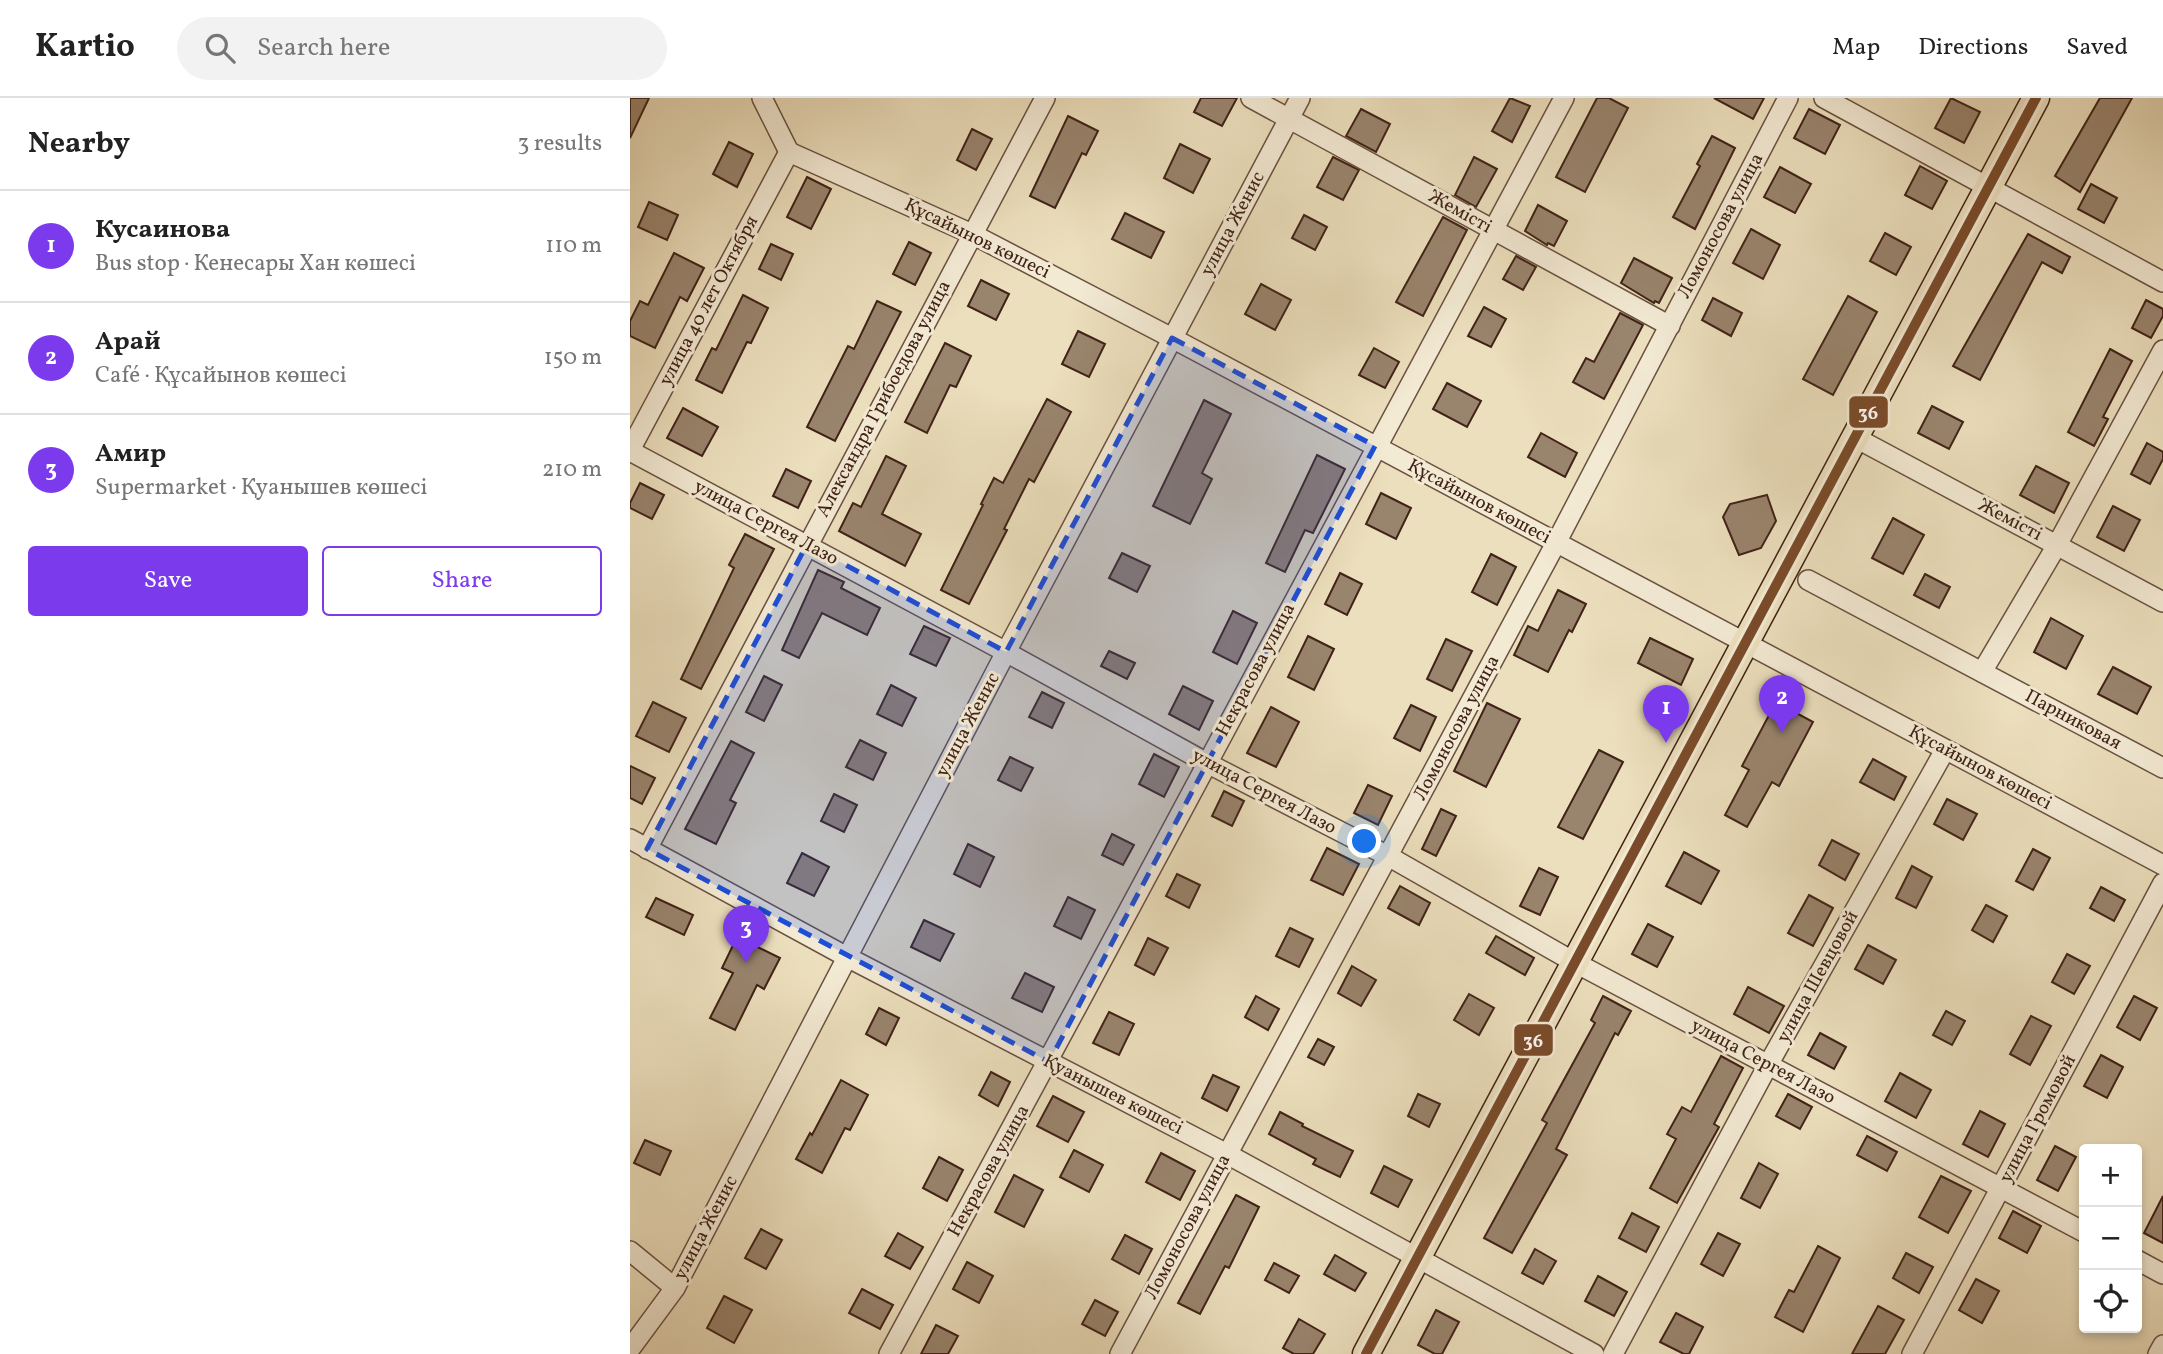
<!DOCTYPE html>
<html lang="en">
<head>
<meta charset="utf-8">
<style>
  :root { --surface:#fff; --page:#f2f2f2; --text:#222; --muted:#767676; --line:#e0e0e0; --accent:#7c3aed }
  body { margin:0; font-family:Vollkorn,serif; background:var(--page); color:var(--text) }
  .controls { position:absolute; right:21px; bottom:21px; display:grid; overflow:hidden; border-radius:7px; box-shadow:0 4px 10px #0003 }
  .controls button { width:63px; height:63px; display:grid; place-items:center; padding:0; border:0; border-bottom:2px solid var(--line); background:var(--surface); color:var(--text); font:35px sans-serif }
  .you { position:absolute; left:735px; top:744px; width:24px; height:24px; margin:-18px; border:5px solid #fff; border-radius:50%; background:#1a73e8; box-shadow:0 0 0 10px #1a73e833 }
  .badge { display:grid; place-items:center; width:46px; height:46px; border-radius:50%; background:var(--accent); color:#fff; font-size:23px; font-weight:700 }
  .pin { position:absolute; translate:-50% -58px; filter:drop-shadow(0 2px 4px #0008) }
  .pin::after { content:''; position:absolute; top:37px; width:24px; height:21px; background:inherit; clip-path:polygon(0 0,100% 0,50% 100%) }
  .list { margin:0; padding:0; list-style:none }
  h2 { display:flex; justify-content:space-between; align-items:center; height:91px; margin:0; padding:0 28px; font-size:30px }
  h2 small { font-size:23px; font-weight:400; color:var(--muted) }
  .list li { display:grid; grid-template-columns:46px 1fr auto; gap:21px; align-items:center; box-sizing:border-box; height:112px; padding:0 28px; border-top:2px solid var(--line) }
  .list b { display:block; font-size:26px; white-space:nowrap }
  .list p { margin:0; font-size:23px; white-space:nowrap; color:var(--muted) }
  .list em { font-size:23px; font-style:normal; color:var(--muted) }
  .actions { display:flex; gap:14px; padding:21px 28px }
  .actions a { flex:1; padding:16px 0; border:2px solid var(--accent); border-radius:7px; text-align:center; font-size:24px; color:var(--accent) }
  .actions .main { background:var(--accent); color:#fff }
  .icon { flex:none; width:38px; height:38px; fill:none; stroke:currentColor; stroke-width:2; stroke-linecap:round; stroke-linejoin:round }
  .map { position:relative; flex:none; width:1533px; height:1256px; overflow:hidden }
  header { display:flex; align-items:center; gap:42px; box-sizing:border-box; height:98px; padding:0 35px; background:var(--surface); border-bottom:2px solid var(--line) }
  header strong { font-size:33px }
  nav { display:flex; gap:38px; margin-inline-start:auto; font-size:24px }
  .search { width:490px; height:63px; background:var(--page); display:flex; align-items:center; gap:18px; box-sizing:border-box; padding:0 24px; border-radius:38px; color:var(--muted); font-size:26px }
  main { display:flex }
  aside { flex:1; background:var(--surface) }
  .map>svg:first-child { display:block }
</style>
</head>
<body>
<header>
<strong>Kartio</strong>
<div class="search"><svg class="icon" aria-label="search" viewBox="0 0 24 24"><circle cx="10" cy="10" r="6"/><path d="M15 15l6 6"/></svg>Search here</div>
<nav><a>Map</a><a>Directions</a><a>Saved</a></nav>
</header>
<main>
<aside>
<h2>Nearby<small>3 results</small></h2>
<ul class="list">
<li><span class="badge">1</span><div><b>Кусаинова</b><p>Bus stop · Кенесары Хан көшесі</p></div><em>110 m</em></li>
<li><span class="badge">2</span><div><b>Арай</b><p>Café · Құсайынов көшесі</p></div><em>150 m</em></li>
<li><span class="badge">3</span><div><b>Амир</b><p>Supermarket · Қуанышев көшесі</p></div><em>210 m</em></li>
</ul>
<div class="actions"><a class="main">Save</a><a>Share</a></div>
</aside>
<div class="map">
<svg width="1533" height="1256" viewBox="0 0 1533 1256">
  <rect width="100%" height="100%" fill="#ecdfbd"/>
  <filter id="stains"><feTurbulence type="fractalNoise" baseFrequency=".00286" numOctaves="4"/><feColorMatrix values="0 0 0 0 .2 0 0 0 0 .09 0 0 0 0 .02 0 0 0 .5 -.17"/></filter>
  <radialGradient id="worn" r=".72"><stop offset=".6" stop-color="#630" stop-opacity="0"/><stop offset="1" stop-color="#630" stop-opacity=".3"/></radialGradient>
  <g fill="#99846d" stroke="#402217" stroke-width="2">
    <path d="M0,0H19L0,40Z"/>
    <path d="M571,0H607L592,28L564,14Z"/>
    <path d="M880,0L900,8L882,44L862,33Z"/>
    <path d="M967,0H979L998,10L955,94L926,79Z"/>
    <path d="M1084,0H1134L1123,21Z"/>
    <path d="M1321,0L1350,14L1334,45L1305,30Z"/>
    <path d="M1470,0H1502L1450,94L1425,78Z"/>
    <path d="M731,11L760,26L746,54L716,38Z"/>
    <path d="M1179,11L1210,27L1195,56L1164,40Z"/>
    <path d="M438,18L468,33L456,57L452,55L425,110L400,98Z"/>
    <path d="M342,31L362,41L346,72L327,62Z"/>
    <path d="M1082,38L1105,50L1065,131L1043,119L1070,68L1067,66Z"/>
    <path d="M99,44L123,56L107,89L83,76Z"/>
    <path d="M550,46L580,61L563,95L534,80Z"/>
    <path d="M703,59L729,72L713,102L687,89Z"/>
    <path d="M844,59L867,71L846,109L825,97Z"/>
    <path d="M1290,68L1317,83L1302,111L1275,97Z"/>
    <path d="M1150,69L1181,86L1165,115L1134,99Z"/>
    <path d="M177,79L201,91L181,131L157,119Z"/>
    <path d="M1461,86L1487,100L1474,125L1448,111Z"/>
    <path d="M19,104L48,117L37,142L8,129Z"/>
    <path d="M908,107L937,123L924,148L918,145L917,147L895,133Z"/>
    <path d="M495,115L534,134L521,160L482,141Z"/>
    <path d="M674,117L697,129L685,152L662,140Z"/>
    <path d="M813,119L837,132L793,218L766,204Z"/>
    <path d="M1121,131L1150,147L1133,181L1103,165Z"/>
    <path d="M1255,135L1281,149L1266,177L1240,163Z"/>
    <path d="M1398,136L1440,159L1432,175L1412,164L1350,282L1323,268Z"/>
    <path d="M279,144L301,155L285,187L263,176Z"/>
    <path d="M141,146L163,156L151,182L129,171Z"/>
    <path d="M44,155L74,170L57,203L50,199L25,250L0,238V223L10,203L18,207Z"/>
    <path d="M886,158L906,169L893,192L873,181Z"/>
    <path d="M1004,160L1042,180L1029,205L1025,203L1024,205L991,185Z"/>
    <path d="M351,182L379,196L366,222L338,208Z"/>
    <path d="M631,186L661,202L645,232L615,216Z"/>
    <path d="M113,197L138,210L121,245L117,244L92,295L66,282L82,250L86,252Z"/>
    <path d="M1218,198L1247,214L1203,297L1173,281Z"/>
    <path d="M1083,200L1112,215L1101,238L1072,222Z"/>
    <path d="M1516,202L1533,211V218L1521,240L1502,230Z"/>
    <path d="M247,203L271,214L205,343L177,329L218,248L224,251Z"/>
    <path d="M854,209L876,221L861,249L838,238Z"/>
    <path d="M990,215L1013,227L974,301L943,284L956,260L964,264Z"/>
    <path d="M448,233L475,246L459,279L432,266Z"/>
    <path d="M315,245L341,258L326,289L320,287L297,335L275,324Z"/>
    <path d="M744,250L769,264L755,290L729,277Z"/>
    <path d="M1480,251L1502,263L1473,319L1478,321L1464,348L1438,334Z"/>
    <path d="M817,285L851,303L837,329L803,311Z"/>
    <path d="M417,301L441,314L404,384L399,381L374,431L377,432L339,506L311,492L353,407L351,406L364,380L373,385Z"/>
    <path d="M574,302L601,316L572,375L582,381L560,426L523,408Z"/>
    <path d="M1302,308L1333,324L1319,351L1288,335Z"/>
    <path d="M53,310L88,329L72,358L37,340Z"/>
    <path d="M911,335L947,355L935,379L898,359Z"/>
    <path d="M1517,345L1533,354V361L1520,386L1501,376Z"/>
    <path d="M687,357L715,371L683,435L675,432L655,474L636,465Z"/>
    <path d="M256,358L276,368L252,416L291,436L275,468L209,433L223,405L231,409Z"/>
    <path d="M1406,368L1439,385L1424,415L1390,397Z"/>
    <path d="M156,371L181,383L168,410L143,398Z"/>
    <path d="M10,385L34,397L22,421L0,410V405Z"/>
    <path d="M751,395L781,410L766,441L736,426Z"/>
    <path d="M1137,397L1146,423L1131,450L1109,457L1093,419L1100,406Z"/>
    <path d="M1483,408L1510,422L1494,453L1467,439Z"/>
    <path d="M1263,420L1294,437L1273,476L1242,460Z"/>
    <path d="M115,436L144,451L71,591L51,581L104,470L99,467Z"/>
    <path d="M492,455L520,468L507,494L479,480Z"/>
    <path d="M861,456L886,469L867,507L842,494Z"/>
    <path d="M188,472L214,484L211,490L250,510L237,537L192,515L169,560L152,552Z"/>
    <path d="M710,475L732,486L717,517L695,506Z"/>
    <path d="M1295,476L1320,489L1309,510L1284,497Z"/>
    <path d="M928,492L956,506L942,534L939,532L918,574L884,557L898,528L908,533Z"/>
    <path d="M603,513L627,525L607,566L583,554Z"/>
    <path d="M1421,520L1453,538L1436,571L1404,554Z"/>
    <path d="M294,528L320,540L306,568L280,556Z"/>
    <path d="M678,538L704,551L684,592L658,579Z"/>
    <path d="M1020,540L1063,561L1051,587L1008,565Z"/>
    <path d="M816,541L842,553L822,593L797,581Z"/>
    <path d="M479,553L505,565L497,581L471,568Z"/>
    <path d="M1483,569L1521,589L1507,616L1468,596Z"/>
    <path d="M134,578L152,587L134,623L116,614Z"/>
    <path d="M261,587L286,600L272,628L247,616Z"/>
    <path d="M553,588L583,603L569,632L539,616Z"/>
    <path d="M412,594L434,605L422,630L399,619Z"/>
    <path d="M23,604L56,620L39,654L6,638Z"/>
    <path d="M1146,604L1183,624L1149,688L1142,684L1117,729L1095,717L1119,672L1112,668Z"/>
    <path d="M857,605L890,621L856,689L824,673Z"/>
    <path d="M781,607L806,619L790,653L764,640Z"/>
    <path d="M641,609L669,624L646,669L617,655Z"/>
    <path d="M230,642L256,655L243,682L216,669Z"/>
    <path d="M101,643L124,655L100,702L106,705L86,746L55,731Z"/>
    <path d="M969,652L993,664L953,741L928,729Z"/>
    <path d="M524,656L549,669L534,699L509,686Z"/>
    <path d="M380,659L403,670L391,693L368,682Z"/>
    <path d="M1243,661L1276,679L1264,702L1230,684Z"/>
    <path d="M0,668L25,680L12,706L0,700Z"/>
    <path d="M738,687L762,698L748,727L724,715Z"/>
    <path d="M594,693L614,703L602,728L582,718Z"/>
    <path d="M204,696L227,707L214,734L191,723Z"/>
    <path d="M1317,701L1347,716L1333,742L1304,726Z"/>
    <path d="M811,711L826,718L806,758L792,751Z"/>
    <path d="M482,736L504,747L493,767L472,757Z"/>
    <path d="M1202,742L1229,756L1215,782L1189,767Z"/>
    <path d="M338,746L364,759L350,789L324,776Z"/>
    <path d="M697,750L729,766L713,797L681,782Z"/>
    <path d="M1403,751L1420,760L1403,792L1386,783Z"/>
    <path d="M1054,754L1089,773L1071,806L1036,788Z"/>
    <path d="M172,755L199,769L184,798L157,785Z"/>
    <path d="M1282,768L1302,779L1286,810L1266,800Z"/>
    <path d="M909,770L928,779L910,817L890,808Z"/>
    <path d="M547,776L570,787L559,810L536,798Z"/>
    <path d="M770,788L800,805L789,827L758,810Z"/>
    <path d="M1471,789L1495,802L1484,823L1460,810Z"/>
    <path d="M1179,797L1203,810L1183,848L1158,835Z"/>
    <path d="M438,799L465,812L451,841L424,828Z"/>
    <path d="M26,800L63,817L54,837L16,819Z"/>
    <path d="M1356,807L1377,818L1363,844L1342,832Z"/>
    <path d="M294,822L324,836L310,863L281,849Z"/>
    <path d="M1018,826L1043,839L1027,869L1002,856Z"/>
    <path d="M660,830L683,841L669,869L646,858Z"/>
    <path d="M866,838L904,860L895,877L856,855Z"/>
    <path d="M107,839L150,860L134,891L127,887L105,932L80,920L103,875L92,870Z"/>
    <path d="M518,840L538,850L524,877L505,867Z"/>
    <path d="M1238,847L1266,862L1253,886L1225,871Z"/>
    <path d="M1437,856L1460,868L1444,896L1422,884Z"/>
    <path d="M722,868L746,882L731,908L708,895Z"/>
    <path d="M395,875L424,889L412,914L382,900Z"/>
    <path d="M1118,889L1154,908L1139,935L1104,916Z"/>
    <path d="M839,896L864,910L849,937L824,922Z"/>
    <path d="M626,898L649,911L638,932L615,919Z"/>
    <path d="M973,898L1001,913L988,937L985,935L926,1051L937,1057L882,1155L854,1140L917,1025L912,1022L965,925L961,922Z"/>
    <path d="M1504,898L1527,910L1510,942L1487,929Z"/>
    <path d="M249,910L269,920L256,947L236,936Z"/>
    <path d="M1316,913L1335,923L1322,947L1303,937Z"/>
    <path d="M479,914L504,926L489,957L463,945Z"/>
    <path d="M1401,918L1421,928L1400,967L1380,956Z"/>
    <path d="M1190,935L1216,949L1204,971L1178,957Z"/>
    <path d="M688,941L704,949L694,967L678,959Z"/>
    <path d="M1471,957L1493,969L1477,1000L1454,988Z"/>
    <path d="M1091,958L1113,970L1084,1026L1089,1029L1047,1105L1020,1090L1046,1041L1037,1036L1052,1009L1061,1014Z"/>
    <path d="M361,974L380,984L368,1008L349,997Z"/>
    <path d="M1270,975L1301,992L1286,1020L1255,1003Z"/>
    <path d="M583,977L609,989L597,1013L572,1000Z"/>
    <path d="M211,982L238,997L220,1032L215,1030L192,1075L166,1061L180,1035L182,1037Z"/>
    <path d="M788,996L810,1006L799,1029L778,1018Z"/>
    <path d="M1158,996L1182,1009L1170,1031L1146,1018Z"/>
    <path d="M423,998L454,1014L438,1044L407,1028Z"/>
    <path d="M1350,1013L1375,1026L1358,1059L1333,1046Z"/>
    <path d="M650,1014L673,1026L672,1028L723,1053L710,1079L683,1066L686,1061L639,1036Z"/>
    <path d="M1237,1038L1267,1054L1257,1073L1227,1057Z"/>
    <path d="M15,1042L41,1053L30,1077L4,1065Z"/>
    <path d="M1425,1048L1446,1059L1428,1093L1407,1082Z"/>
    <path d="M444,1052L473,1067L459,1094L430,1079Z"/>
    <path d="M531,1055L565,1073L550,1102L516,1084Z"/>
    <path d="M309,1059L333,1072L317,1103L293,1090Z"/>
    <path d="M1129,1065L1148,1076L1130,1110L1111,1100Z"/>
    <path d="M754,1068L782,1082L768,1109L741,1095Z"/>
    <path d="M384,1077L413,1092L394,1129L365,1114Z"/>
    <path d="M1311,1078L1341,1093L1318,1135L1289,1119Z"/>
    <path d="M606,1097L629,1109L599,1170L595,1168L570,1216L548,1205Z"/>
    <path d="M1533,1098V1145L1514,1135Z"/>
    <path d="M1383,1113L1411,1128L1397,1155L1369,1140Z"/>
    <path d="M1002,1115L1029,1129L1016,1154L989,1140Z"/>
    <path d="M131,1131L152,1142L136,1171L115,1160Z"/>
    <path d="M268,1135L293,1149L280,1171L255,1158Z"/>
    <path d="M1088,1135L1110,1146L1093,1178L1071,1166Z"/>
    <path d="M495,1137L522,1151L509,1176L482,1161Z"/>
    <path d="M1188,1148L1210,1160L1173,1234L1145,1219L1159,1192L1164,1194Z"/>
    <path d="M905,1151L926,1163L913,1186L892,1175Z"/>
    <path d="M1276,1155L1303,1169L1289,1195L1263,1180Z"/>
    <path d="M705,1157L736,1175L725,1193L694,1176Z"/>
    <path d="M337,1164L363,1178L349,1205L323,1191Z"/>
    <path d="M644,1165L669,1178L659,1195L635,1182Z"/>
    <path d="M968,1178L997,1194L984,1218L955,1203Z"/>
    <path d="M1346,1181L1369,1193L1352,1225L1329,1212Z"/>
    <path d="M232,1191L263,1207L250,1231L219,1215Z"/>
    <path d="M94,1198L122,1212L104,1245L77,1230Z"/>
    <path d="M465,1202L488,1214L475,1238L452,1226Z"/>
    <path d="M1248,1208L1274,1222L1255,1256H1222Z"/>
    <path d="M806,1212L829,1224L812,1256H805L788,1247Z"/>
    <path d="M1046,1215L1073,1229L1059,1256H1054L1030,1244Z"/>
    <path d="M669,1221L695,1236L683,1256H664L653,1250Z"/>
    <path d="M306,1227L328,1238L318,1256H291Z"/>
  </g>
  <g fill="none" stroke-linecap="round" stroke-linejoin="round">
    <g stroke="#6b5140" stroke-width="22">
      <g id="minor">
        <path d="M132,0L159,54"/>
        <path d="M621,0L1040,228"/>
        <path d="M1194,0L1533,184"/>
        <path d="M159,54L342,136L542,240L1533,767"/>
        <path d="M1226,340L1533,504"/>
        <path d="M0,352L159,54"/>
        <path d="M0,353L376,554L577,665L758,758L944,864L1454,1134"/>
        <path d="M1178,482L1533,670"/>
        <path d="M1352,574L1427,447L1533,252"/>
        <path d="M0,741L217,859L597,1056L964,1256"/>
        <path d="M17,751L415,0"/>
        <path d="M0,1153L45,1190"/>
        <path d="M1507,1162L1533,1176"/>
        <path d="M0,1251L45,1190L376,554L670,0"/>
        <path d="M259,1256C487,839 707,418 934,0"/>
        <path d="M490,1256L926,445L1158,0"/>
        <path d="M983,1256L1138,967L1315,652"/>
        <path d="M1282,1256L1533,785"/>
        <path d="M1528,1256L1533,1247"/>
      </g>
    </g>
    <g stroke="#402217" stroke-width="29">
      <path id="major" d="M736,1256L1406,0"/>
    </g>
    <use href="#minor" stroke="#f3ead4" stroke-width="19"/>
    <use href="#major" stroke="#ecdfbd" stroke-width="26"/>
    <g stroke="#f3ead4" stroke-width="16">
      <path id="bus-1" d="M736,1256L1406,0"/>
    </g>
    <use href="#bus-1" stroke="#7a4b2a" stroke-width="10"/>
  </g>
  <path fill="#1d4ed8" fill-opacity="0.2" stroke="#1d4ed8" stroke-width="5" stroke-dasharray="14 9" stroke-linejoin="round" d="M542,240L745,348L419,964L17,751L177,446L376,554Z"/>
  <g text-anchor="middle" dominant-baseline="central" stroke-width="6" stroke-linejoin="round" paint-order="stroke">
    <g font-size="19" fill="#402217" stroke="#f3ead4">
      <text transform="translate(830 114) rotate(29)">Жемісті</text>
      <text transform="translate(603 126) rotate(-62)">улица Женис</text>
      <text transform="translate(1091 128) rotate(-62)">Ломоносова улица</text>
      <text transform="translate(347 141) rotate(26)">Құсайынов көшесі</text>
      <text transform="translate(79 203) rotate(-62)">улица 40 лет Октября</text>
      <text transform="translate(254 301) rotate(-62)">Александра Грибоедова улица</text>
      <text transform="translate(849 404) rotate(28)">Құсайынов көшесі</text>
      <text transform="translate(1380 422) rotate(28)">Жемісті</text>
      <text transform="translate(136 425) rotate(28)">улица Сергея Лазо</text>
      <text transform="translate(626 572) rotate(-62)">Некрасова улица</text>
      <text transform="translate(1443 622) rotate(28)">Парниковая</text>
      <text transform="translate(338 627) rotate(-62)">улица Женис</text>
      <text transform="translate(827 630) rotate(-62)">Ломоносова улица</text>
      <text transform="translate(1350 670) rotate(28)">Құсайынов көшесі</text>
      <text transform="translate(634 694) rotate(28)">улица Сергея Лазо</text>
      <text transform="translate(1188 879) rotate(-61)">улица Шевцовой</text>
      <text transform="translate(1133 964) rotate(28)">улица Сергея Лазо</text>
      <text transform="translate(483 997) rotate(27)">Қуанышев көшесі</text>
      <text transform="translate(1408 1021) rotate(-62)">улица Громовой</text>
      <text transform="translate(359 1073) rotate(-61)">Некрасова улица</text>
      <text transform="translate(558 1129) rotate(-62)">Ломоносова улица</text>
      <text transform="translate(76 1130) rotate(-62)">улица Женис</text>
    </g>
  </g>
  <g stroke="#f3ead4" stroke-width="2.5">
    <rect x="1218" y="297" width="41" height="34" rx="7" fill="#7a4b2a"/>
    <rect x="883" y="925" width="41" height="34" rx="7" fill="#7a4b2a"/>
  </g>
  <g font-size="19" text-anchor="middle" font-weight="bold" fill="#fff">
    <text x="1238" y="321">36</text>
    <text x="903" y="949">36</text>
  </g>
  <rect width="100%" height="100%" filter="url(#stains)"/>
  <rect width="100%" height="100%" fill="url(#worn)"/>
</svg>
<div class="controls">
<button>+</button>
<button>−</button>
<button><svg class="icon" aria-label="locate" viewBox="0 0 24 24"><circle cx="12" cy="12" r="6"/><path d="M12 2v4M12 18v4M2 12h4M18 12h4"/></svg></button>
</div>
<div class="you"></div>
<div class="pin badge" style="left:1036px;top:645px">1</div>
<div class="pin badge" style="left:1152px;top:635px">2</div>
<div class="pin badge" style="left:116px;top:865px">3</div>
</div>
</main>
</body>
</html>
